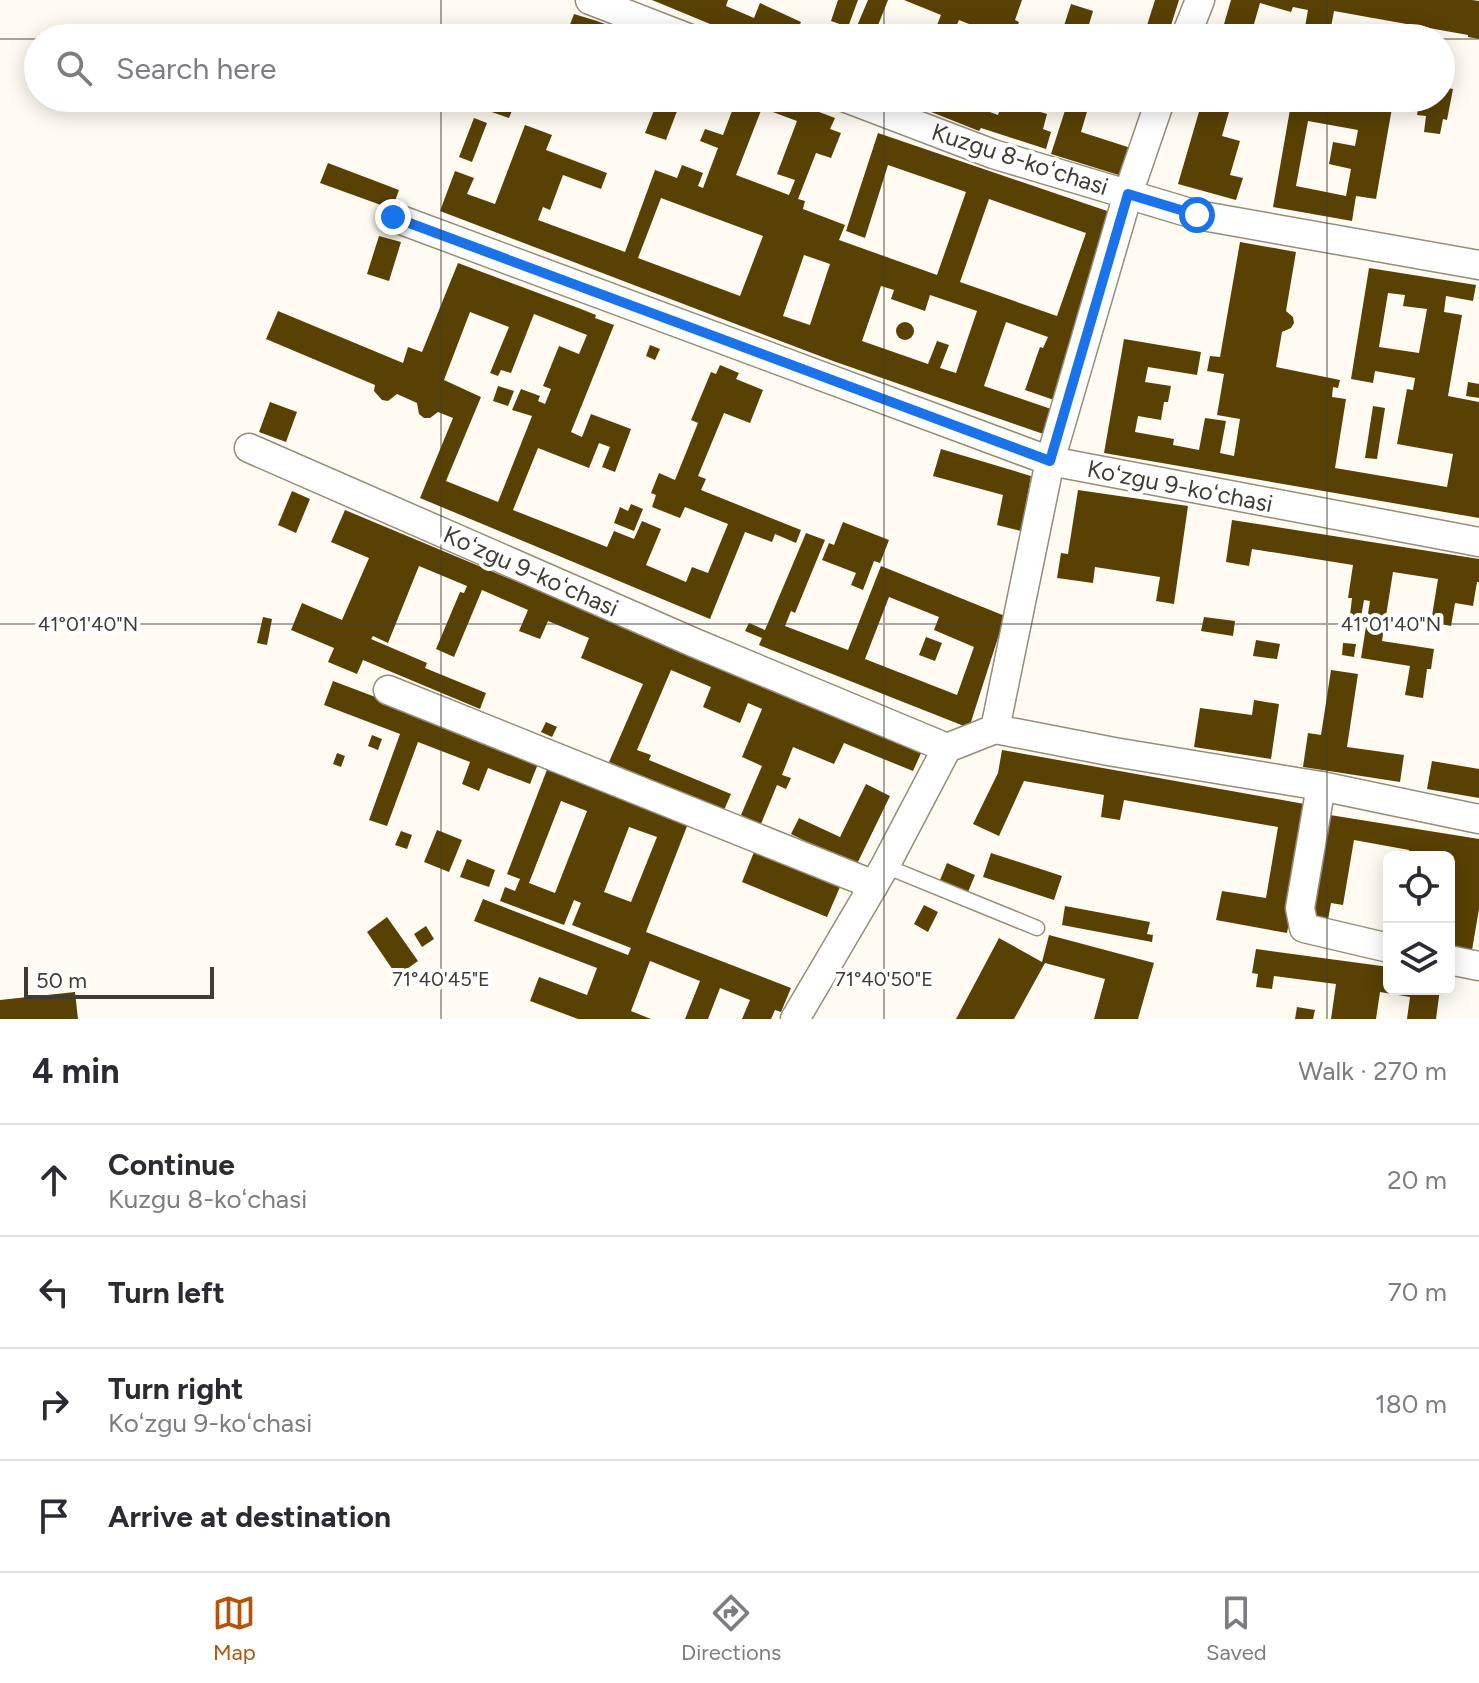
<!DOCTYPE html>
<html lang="en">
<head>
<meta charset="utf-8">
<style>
  :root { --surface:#fff; --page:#f7f7f7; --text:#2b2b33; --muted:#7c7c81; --line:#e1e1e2; --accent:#b45309 }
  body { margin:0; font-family:Figtree,sans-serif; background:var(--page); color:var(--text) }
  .controls { position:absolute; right:24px; bottom:24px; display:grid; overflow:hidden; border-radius:12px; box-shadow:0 4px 20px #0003 }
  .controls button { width:72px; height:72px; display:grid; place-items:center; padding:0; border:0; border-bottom:2px solid var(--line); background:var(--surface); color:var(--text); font:40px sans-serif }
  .scale { position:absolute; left:24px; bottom:20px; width:190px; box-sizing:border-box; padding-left:8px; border:4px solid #403b33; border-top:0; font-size:22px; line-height:28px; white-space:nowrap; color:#403b33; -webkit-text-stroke:6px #fff; paint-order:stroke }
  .stop { position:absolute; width:24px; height:24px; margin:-18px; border:6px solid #1a73e8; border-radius:50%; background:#fff }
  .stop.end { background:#1a73e8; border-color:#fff; box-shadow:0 2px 8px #0008 }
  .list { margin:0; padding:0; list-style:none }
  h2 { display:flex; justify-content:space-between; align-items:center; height:104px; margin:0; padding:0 32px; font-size:34px }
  h2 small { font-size:26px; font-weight:400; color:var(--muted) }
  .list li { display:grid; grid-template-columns:52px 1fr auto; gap:24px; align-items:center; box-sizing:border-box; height:112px; padding:0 32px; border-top:2px solid var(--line) }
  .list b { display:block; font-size:30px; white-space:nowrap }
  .list p { margin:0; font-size:26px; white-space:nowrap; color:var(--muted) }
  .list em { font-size:26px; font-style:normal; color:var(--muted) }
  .icon { flex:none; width:44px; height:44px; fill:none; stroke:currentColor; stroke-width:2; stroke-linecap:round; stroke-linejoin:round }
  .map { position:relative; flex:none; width:1479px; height:1019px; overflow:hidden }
  .search { position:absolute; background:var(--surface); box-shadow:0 4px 20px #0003; left:24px; right:24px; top:24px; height:88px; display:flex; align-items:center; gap:20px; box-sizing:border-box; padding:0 28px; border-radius:44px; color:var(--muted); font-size:30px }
  .sheet { height:552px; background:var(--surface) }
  nav { display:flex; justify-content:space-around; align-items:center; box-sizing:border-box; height:112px; border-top:2px solid var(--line); background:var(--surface); font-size:22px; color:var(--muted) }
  nav a { display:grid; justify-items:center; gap:4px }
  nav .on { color:var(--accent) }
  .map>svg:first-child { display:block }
</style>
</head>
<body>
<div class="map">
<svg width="1479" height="1019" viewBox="0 0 1479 1019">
  <rect width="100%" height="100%" fill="#fffbf2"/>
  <g fill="#594104" fill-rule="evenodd">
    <path d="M652,0H728L726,6L754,18L760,3L801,22L797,31L815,38H744Z"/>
    <path d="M838,0H858L848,27L831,21Z"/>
    <path d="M868,0H888L873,38H852Z"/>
    <path d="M904,0H1022L1015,20L1019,22L1012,38H1004L959,20L951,38H932L941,15Z"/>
    <path d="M1155,0H1179L1167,38H1143Z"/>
    <path d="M1231,0H1472L1479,1V39L1468,37V35L1334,11L1329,38H1303L1308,10L1293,7L1291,12L1260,3L1250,38H1220Z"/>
    <path d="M1071,4L1093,11L1085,38L1062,32Z"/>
    <path d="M574,14L597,21L642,38H574L566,35Z"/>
    <path d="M1092,24L1123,34L1121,38H1088Z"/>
    <path d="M1441,87L1453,89L1447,120L1443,119L1440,134L1424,132L1426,116L1417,115L1420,98H1441Z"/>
    <path d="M483,98H493L514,106L509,118L480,108Z"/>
    <path d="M659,98H682L666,140L645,133Z"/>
    <path d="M723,98H782L835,118L830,129L841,133L831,158L816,153L798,199L805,201L803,209L845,225L839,240L937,275L966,192L888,165L865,238L846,231L878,133L1116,214L1054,400L1025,390L1040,347L1043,348L1048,337L1006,322L984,386L1057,411L1049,436L833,361L440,211L455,171L474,178L467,194L495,204L525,125L552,135L546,150L607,173L601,189L563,175L550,210L543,207L538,220L625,252L655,170L677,178L682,165L703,173L698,186L703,188L718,148L700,141L705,129L723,135L735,103ZM762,108L797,121L777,174L795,180L789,195L736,175ZM661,198L763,236L740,296L638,258ZM989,199L1086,233L1057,316L960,282ZM804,255L830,264L810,325L783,316ZM881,286L894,290L891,299L925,311L930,295L977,311L956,373L940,368L949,345L937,341L928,364L862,341Z"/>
    <path d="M896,98H971L990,105L987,111L998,115L1003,100L1047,114L1043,129L1051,132L1046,149L981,128L979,131Z"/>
    <path d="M1069,98H1091L1081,132L1134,149L1125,177L1051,154Z"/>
    <path d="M1203,98H1233L1222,136L1240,141L1230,175L1243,178L1236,200L1178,184Z"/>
    <path d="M1292,98H1332L1392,108L1376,199L1356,196L1352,221L1273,207ZM1308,121L1358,130L1355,146L1333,142L1329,164L1351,169L1346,196L1296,186Z"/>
    <path d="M474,118L487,123L472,162L459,157Z"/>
    <path d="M328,163L399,190L392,209L320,183Z"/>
    <path d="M379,236L401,242L389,281L367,274Z"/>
    <path d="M1240,242L1296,252L1286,311L1293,317L1294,323L1291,328L1282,332L1276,367L1340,380L1338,388L1333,387L1332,397L1346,399L1335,468L1447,487L1453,454L1397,444L1407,389L1413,390L1415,378L1375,371L1373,383L1351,379L1369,268L1476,285L1473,301L1446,296L1444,312L1462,315L1448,396L1479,402V518L1104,453L1124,339L1201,352L1197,375L1148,367L1145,382L1171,386L1168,402H1164L1161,420L1138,416L1135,432L1174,439L1173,445L1199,450L1205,418L1226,421L1220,453L1234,456L1240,419L1217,415L1224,374L1207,371L1210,356L1220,357ZM1388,293L1405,295L1403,306L1427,309L1419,353L1379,347Z"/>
    <path d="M458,263L581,309L596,315L595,318L614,325L571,432L582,437L591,414L631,429L615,472L602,467L610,447L599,443L589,468L538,448L513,510L607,547L614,531L634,539L642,521L661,529L646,565L686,582L692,567L708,573L728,524L685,507L680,518L652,507L656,495L651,493L659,473L675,480L698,423L691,420L711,372L716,374L720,365L739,373L736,379L763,390L750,423L724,413L698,476L706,479L701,490L801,530L796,543L775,534L772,542L745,532L710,619L420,498L453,418L438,412L430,418H424L419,414L417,403L397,394L388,401L382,400L374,391L375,385L266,339L278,311L403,363L408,347L422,352ZM470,312L509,327L490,373L498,376L501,370L511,373L534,314L587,335L579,354L559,346L543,386L551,389L545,404L538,401L540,396L521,389L512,410L532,416L498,502L446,481L481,397L444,380Z"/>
    <circle cx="905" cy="331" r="9"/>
    <path d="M650,345L660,349L655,360L646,356Z"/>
    <path d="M1468,382L1479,384V398L1466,396Z"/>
    <path d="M498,386L514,391L508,406L493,401Z"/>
    <path d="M270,402L297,412L286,442L259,432Z"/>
    <path d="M1373,406L1385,408L1377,459L1365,458Z"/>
    <path d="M941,449L1031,476L1021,531L997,525L1003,495L933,476Z"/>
    <path d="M1078,490L1188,506L1174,604L1156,601L1160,577L1095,567L1093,583L1057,578L1061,553L1068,554Z"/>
    <path d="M292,491L310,499L296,533L278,525Z"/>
    <path d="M631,504L643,509L634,531L614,523L620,507L628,511Z"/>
    <path d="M345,510L922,751L913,771L844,743L834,764L793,747L782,775L791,778L786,789L777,785L761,824L741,815L762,766L742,757L762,709L748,703L740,723L703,707L711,687L671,670L637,750L651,755L649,760L731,794L724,810L609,762L643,684L581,658L589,638L548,621L540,639L519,631L528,610L482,590L454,657L436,649L460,592L464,593L467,586L419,566L388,643L373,636L371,639L427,663L425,668L486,693L480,709L363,660L357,674L328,662L334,648L291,630L302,603L342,620L369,558L331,542Z"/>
    <path d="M1232,520L1479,559V582H1477L1473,606L1455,603L1451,626L1431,622L1438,579L1393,572L1382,641L1434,649L1431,669H1427L1423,698L1405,695L1410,666L1361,658L1370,601L1364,600L1361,617L1350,615L1352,598H1348L1353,565L1252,549L1249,566L1226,562Z"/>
    <path d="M843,522L889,540L880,563L874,561L863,590L851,585L856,573L822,560L829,543L834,545Z"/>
    <path d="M806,533L825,540L795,613L791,611L785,626L848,650L881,566L1005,616L969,728L759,645L762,638L745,631L749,623L765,630ZM889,597L939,617L934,630L974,647L957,695L865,659Z"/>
    <path d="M263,617L272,619L267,645L257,643Z"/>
    <path d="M1204,617L1235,621L1233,636L1201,631Z"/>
    <path d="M926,637L942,643L935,661L919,655Z"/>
    <path d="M1256,640L1280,644L1277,659L1253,656Z"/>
    <path d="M1343,643L1356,644L1354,657L1342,655Z"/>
    <path d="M1331,670L1358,674L1347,747L1404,755L1400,782L1303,767L1308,733L1321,735Z"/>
    <path d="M333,681L540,759L530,784L488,768L479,791L462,784L470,762L418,742L387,826L369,820L400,734L324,705Z"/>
    <path d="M1254,700L1279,704L1271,759L1194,747L1200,708L1252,715Z"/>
    <path d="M546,722L557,727L552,737L541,732Z"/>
    <path d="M372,735L382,739L378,750L368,746Z"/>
    <path d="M1002,750L1310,805L1287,933L1216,920L1222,891L1266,898L1278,827L1124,800L1120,820L1101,817L1104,795L1024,781L999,836L973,824L998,773Z"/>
    <path d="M337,753L345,756L341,767L333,764Z"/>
    <path d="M1432,761L1479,769V798L1427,789Z"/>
    <path d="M548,767L689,821L646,932L791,988L781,1012L775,1010L771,1019H742L750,1000L720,988L708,1019H685L700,981L650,961L631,1011L651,1019H578L530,1001L539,977L587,995L597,968L474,921L483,899L628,955L631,948L572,925L581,903L574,900L564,925L500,901L505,887L515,891L520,879L507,874ZM561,801L587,811L555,893L529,883ZM629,827L657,837L631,902L604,892Z"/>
    <path d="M866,784L890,796L856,866L791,834L799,818L840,837Z"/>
    <path d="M1330,815L1479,839V909L1471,956L1449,952V857H1408L1409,850L1354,840L1343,905L1331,903L1327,925L1312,923Z"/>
    <path d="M437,830L462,840L449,872L424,862Z"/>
    <path d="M401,831L412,835L407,849L395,845Z"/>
    <path d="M754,852L840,887L827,917L742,882Z"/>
    <path d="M991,853L1062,876L1054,900L983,877Z"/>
    <path d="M467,859L495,870L489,887L460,877Z"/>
    <path d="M947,863L975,875L968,892L940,880Z"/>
    <path d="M924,905L938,912L928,932L914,924Z"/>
    <path d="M1065,906L1150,922L1147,934L1153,935L1152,942L1062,925Z"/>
    <path d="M387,917L418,961L397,976L367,932Z"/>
    <path d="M426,926L434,939L422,947L414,934Z"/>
    <path d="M1049,935L1154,963L1138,1019H1094L1105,979L1045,963L1014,1019H956L999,938L1042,962Z"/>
    <path d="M1256,949L1389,967V989H1440L1436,1019H1407L1410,997L1380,992L1376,1019H1331L1336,984L1274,976L1272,989L1256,987L1258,974L1252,973Z"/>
    <path d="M75,992L78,1019H0V1000Z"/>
    <path d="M1297,1007L1315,1010L1313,1019H1295Z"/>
  </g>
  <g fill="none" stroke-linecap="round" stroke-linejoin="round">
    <g stroke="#968c79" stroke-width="17">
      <path id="lane" d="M885,866L1037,928"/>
    </g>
    <g stroke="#968c79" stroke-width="31">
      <g id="street">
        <path d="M590,0L688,38"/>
        <path d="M1185,38L1200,0"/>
        <path d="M846,98L993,154L1197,215L1479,265"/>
        <path d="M393,217L1050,461L1479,542"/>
        <path d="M249,448L695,643L947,748"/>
        <path d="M388,690L874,885"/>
        <path d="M995,729L1114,752L1321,786L1479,819"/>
        <path d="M1321,786L1300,908L1304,928L1389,948"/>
        <path d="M1449,960L1479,966"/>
        <path d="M795,1019L885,866L947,748L995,729L1050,461L1128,194L1161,98"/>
      </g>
    </g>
    <use href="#lane" stroke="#fff" stroke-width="14"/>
    <use href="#street" stroke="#fff" stroke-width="28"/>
  </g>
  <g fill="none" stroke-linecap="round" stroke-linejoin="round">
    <path stroke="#1a73e8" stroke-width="10" d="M393,217L1050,461L1128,194L1197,215"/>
  </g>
  <path fill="none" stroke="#403b33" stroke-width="2" stroke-opacity="0.45" d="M441,0V38M884,0V38M1327,0V38M0,39H38M1441,39H1479M441,98V1019M884,98V1019M1327,98V1019M0,624H1479"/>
  <g text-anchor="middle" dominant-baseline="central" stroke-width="8" stroke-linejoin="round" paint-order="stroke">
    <g font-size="24" fill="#403b33" stroke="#fff">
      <text transform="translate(1020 159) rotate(18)">Kuzgu 8-koʻchasi</text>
      <text transform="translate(1180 486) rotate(11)">Koʻzgu 9-koʻchasi</text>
      <text transform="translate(531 571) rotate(24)">Koʻzgu 9-koʻchasi</text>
    </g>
  </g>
  <g font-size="20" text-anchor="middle" fill="#403b33" stroke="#fff" stroke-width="8" stroke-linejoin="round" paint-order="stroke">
    <text x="88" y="631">41°01'40"N</text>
    <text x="1391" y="631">41°01'40"N</text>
    <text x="441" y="986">71°40'45"E</text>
    <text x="884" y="986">71°40'50"E</text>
  </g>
</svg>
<div class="controls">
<button><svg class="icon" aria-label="locate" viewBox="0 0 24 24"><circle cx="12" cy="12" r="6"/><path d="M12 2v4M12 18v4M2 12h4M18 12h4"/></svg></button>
<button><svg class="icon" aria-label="layers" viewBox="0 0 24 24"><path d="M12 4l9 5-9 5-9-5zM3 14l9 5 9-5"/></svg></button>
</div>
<div class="scale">50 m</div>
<div class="stop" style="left:1197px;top:215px"></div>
<div class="stop end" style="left:393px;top:217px"></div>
<div class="search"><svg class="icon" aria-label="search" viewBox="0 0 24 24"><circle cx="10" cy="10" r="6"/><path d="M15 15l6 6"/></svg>Search here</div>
</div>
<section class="sheet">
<h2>4 min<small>Walk · 270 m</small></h2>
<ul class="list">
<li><svg class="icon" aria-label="ahead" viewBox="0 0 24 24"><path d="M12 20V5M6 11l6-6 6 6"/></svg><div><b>Continue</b><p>Kuzgu 8-koʻchasi</p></div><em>20 m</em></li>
<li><svg class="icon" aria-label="left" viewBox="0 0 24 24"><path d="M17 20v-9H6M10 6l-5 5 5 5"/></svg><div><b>Turn left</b></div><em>70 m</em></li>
<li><svg class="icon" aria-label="right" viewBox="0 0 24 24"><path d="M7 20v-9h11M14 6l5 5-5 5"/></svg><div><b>Turn right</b><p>Koʻzgu 9-koʻchasi</p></div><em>180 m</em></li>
<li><svg class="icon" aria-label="arrive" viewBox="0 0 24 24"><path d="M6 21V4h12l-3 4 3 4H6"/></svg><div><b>Arrive at destination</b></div></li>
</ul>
</section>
<nav>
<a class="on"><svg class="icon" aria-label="map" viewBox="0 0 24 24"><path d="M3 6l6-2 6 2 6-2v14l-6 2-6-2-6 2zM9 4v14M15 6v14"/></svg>Map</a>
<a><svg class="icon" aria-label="directions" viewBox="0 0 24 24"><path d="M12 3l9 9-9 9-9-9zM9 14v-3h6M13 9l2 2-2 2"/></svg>Directions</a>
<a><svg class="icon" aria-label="saved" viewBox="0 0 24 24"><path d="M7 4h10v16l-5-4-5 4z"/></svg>Saved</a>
</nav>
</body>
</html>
